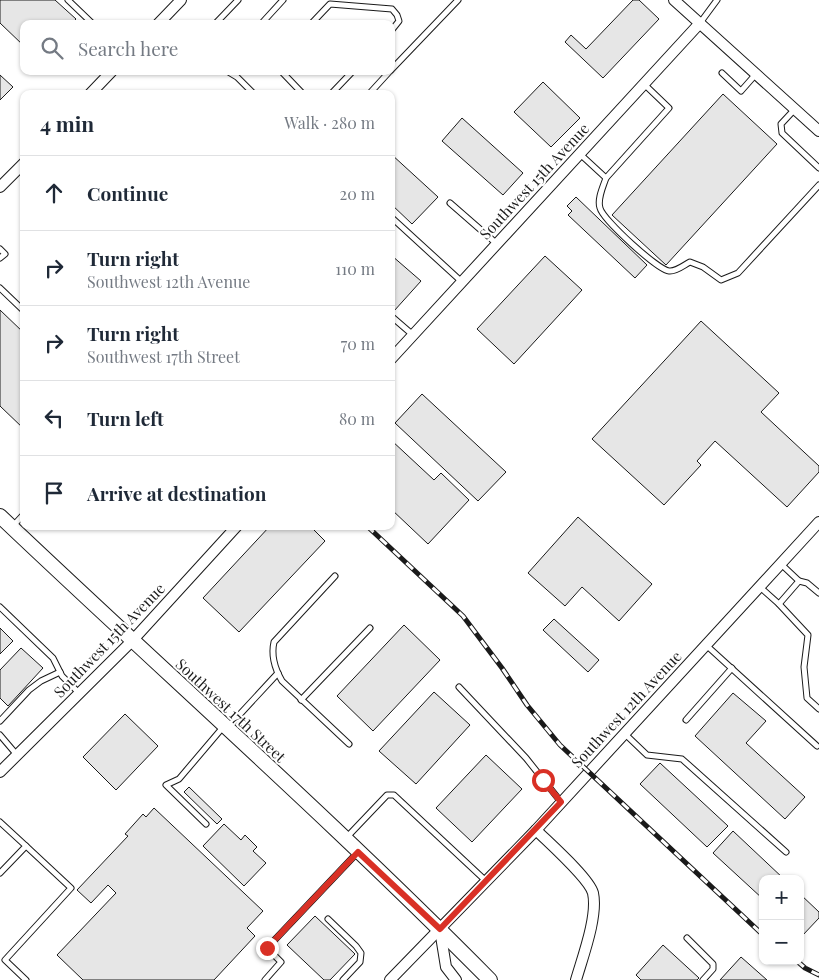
<!DOCTYPE html>
<html lang="en">
<head>
<meta charset="utf-8">
<style>
  :root { --surface:#fff; --page:#f2f2f3; --text:#1f2937; --muted:#747a83; --line:#e0e1e3 }
  body { margin:0; font-family:"Playfair Display",serif; background:var(--page); color:var(--text) }
  .controls { position:absolute; right:15px; bottom:15px; display:grid; overflow:hidden; border-radius:10px; box-shadow:0 1px 4px #0004 }
  .controls button { width:45px; height:45px; display:grid; place-items:center; padding:0; border:0; border-bottom:1px solid var(--line); background:var(--surface); color:var(--text); font:25px sans-serif }
  .stop { position:absolute; width:15px; height:15px; margin:-11px; border:4px solid #d93025; border-radius:50%; background:#fff }
  .stop.end { background:#d93025; border-color:#fff; box-shadow:0 1px 5px #0008 }
  .list { margin:0; padding:0; list-style:none }
  h2 { display:flex; justify-content:space-between; align-items:center; height:65px; margin:0; padding:0 20px; font-size:21px }
  h2 small { font-size:16px; font-weight:400; color:var(--muted) }
  .list li { display:grid; grid-template-columns:32px 1fr auto; gap:15px; align-items:center; box-sizing:border-box; height:75px; padding:0 20px; border-top:1px solid var(--line) }
  .list b { display:block; font-size:19px; white-space:nowrap }
  .list p { margin:0; font-size:16px; white-space:nowrap; color:var(--muted) }
  .list em { font-size:16px; font-style:normal; color:var(--muted) }
  .icon { flex:none; width:28px; height:28px; fill:none; stroke:currentColor; stroke-width:2; stroke-linecap:round; stroke-linejoin:round }
  .map { position:relative; flex:none; width:819px; height:980px; overflow:hidden }
  .search { position:absolute; background:var(--surface); box-shadow:0 1px 4px #0004; left:20px; top:20px; width:375px; height:55px; display:flex; align-items:center; gap:12px; box-sizing:border-box; padding:0 18px; border-radius:10px; color:var(--muted); font-size:19px }
  .panel { position:absolute; background:var(--surface); box-shadow:0 1px 4px #0004; left:20px; top:90px; width:375px; height:440px; border-radius:10px }
  .map>svg:first-child { display:block }
</style>
</head>
<body>
<div class="map">
<svg width="819" height="980" viewBox="0 0 819 980">
  <rect width="100%" height="100%" fill="#fff"/>
  <g fill="#e6e6e6" stroke="#1a1a1a">
    <path d="M0,0H55L76,19L71,24H24V46L0,23Z"/>
    <path d="M633,0H639L659,19L603,78L565,42L571,35L586,49Z"/>
    <path d="M0,75L13,87L0,100Z"/>
    <path d="M543,82L580,118L551,147L514,112Z"/>
    <path d="M723,94L777,144L666,265L612,215Z"/>
    <path d="M462,118L523,173L503,195L442,141Z"/>
    <path d="M391,154L438,197L412,224L391,204Z"/>
    <path d="M576,197L647,265L635,278L568,215L572,211L567,206Z"/>
    <path d="M391,255L421,281L394,311L391,309Z"/>
    <path d="M545,256L582,290L514,364L477,329Z"/>
    <path d="M0,310L24,333V429L0,406Z"/>
    <path d="M701,321L779,393L761,412L819,466V472L787,507L715,441L697,461L701,465L664,505L592,439Z"/>
    <path d="M422,394L506,472L478,501L395,423Z"/>
    <path d="M391,440L434,480L441,473L469,500L428,544L391,509Z"/>
    <path d="M578,517L652,584L619,621L582,587L565,606L528,573Z"/>
    <path d="M270,526H310L325,541L239,632L203,598Z"/>
    <path d="M554,619L599,660L588,672L543,630Z"/>
    <path d="M404,625L440,660L373,731L337,696Z"/>
    <path d="M0,628L13,641L0,654Z"/>
    <path d="M21,648L43,668L8,706L0,698V670Z"/>
    <path d="M434,692L470,725L416,784L379,751Z"/>
    <path d="M733,693L766,721L746,743L805,797L785,819L695,736Z"/>
    <path d="M125,714L158,746L116,790L83,757Z"/>
    <path d="M486,755L522,789L472,842L436,808Z"/>
    <path d="M660,763L728,826L707,847L640,784Z"/>
    <path d="M189,787L222,819L217,824L184,792Z"/>
    <path d="M154,808L263,911L247,928L255,936L214,980H83L57,955L116,893L108,885L91,903L77,890L128,836L125,834L143,814L146,817Z"/>
    <path d="M224,824L241,840L245,835L257,847L253,851L266,863L244,886L203,846Z"/>
    <path d="M733,831L784,879H763V899L713,853Z"/>
    <path d="M800,894L819,912V918L802,936L800,935Z"/>
    <path d="M315,916L355,954L330,980H324L287,945Z"/>
    <path d="M663,945L699,978L697,980H641L636,975Z"/>
    <path d="M741,957L767,980H720Z"/>
  </g>
  <g fill="none" stroke-linecap="round" stroke-linejoin="round">
    <g stroke="#1a1a1a" stroke-width="7">
      <g id="lane">
        <path d="M68,0L93,24"/>
        <path d="M700,23L717,0"/>
        <path d="M215,24L238,0"/>
        <path d="M261,24L283,0"/>
        <path d="M311,24L330,4L392,9L397,15L399,21L391,31"/>
        <path d="M391,70L458,0"/>
        <path d="M227,71L237,77L254,94"/>
        <path d="M281,71L303,94"/>
        <path d="M722,73L741,91L756,74"/>
        <path d="M331,94L353,71"/>
        <path d="M369,94L390,71"/>
        <path d="M795,109L781,124L782,133L819,168"/>
        <path d="M580,154L606,178C603,187 597,199 600,208C603,220 658,270 669,271C676,272 684,265 690,262L703,267L721,280L738,273L819,185"/>
        <path d="M606,178L669,108L644,84"/>
        <path d="M450,203L497,244"/>
        <path d="M391,217L462,282"/>
        <path d="M0,249L5,254L0,258"/>
        <path d="M0,288L24,311"/>
        <path d="M391,316L413,335"/>
        <path d="M12,527L24,514"/>
        <path d="M335,576L274,642C271,655 275,669 282,681L349,744"/>
        <path d="M799,581L807,583L819,593"/>
        <path d="M760,587L779,604L799,581L781,564"/>
        <path d="M779,604L808,635L804,667L807,698L819,709"/>
        <path d="M0,607L53,658L62,676L79,693"/>
        <path d="M706,645L817,746"/>
        <path d="M459,687L526,758L561,802"/>
        <path d="M301,700L370,628"/>
        <path d="M686,720L732,668"/>
        <path d="M0,721L29,690L41,681L60,672"/>
        <path d="M229,726L278,673"/>
        <path d="M624,733L647,755L682,759L786,852"/>
        <path d="M0,735L17,755"/>
        <path d="M0,822L26,846L0,873"/>
        <path d="M206,824L166,785L179,779L224,726"/>
        <path d="M347,837L387,795H394L486,881"/>
        <path d="M328,919L356,946L361,953L360,962L343,980"/>
        <path d="M687,938L713,964V969L703,980"/>
        <path d="M26,980L5,960L71,888L26,846"/>
        <path d="M265,980L281,962L267,948L358,852"/>
      </g>
    </g>
    <g stroke="#1a1a1a" stroke-width="12">
      <g id="street">
        <path d="M674,0L819,131"/>
        <path d="M158,24L181,0"/>
        <path d="M90,94L112,71"/>
        <path d="M0,187L24,163"/>
        <path d="M391,359L700,23"/>
        <path d="M0,772L132,641L237,526"/>
        <path d="M536,830C548,842 589,878 593,893C598,916 583,956 576,980"/>
        <path d="M440,930L446,967L456,980"/>
        <path d="M390,980L536,830L819,522"/>
      </g>
    </g>
    <g stroke="#1a1a1a" stroke-width="16">
      <path id="secondary" d="M0,516C163,671 332,820 490,980"/>
    </g>
    <use href="#lane" stroke="#fff" stroke-width="5"/>
    <use href="#street" stroke="#fff" stroke-width="10"/>
    <use href="#secondary" stroke="#fff" stroke-width="14"/>
    <g stroke="#1a1a1a" stroke-width="5">
      <g id="rail">
        <path d="M367,526L463,616L502,668L527,705L560,745L763,935"/>
        <path d="M797,961L805,968L819,975"/>
      </g>
    </g>
    <use href="#rail" stroke="#fff" stroke-width="3" stroke-dasharray="9" stroke-linecap="butt"/>
  </g>
  <g fill="none" stroke-linecap="round" stroke-linejoin="round">
    <path stroke="#d93025" stroke-width="6" d="M267,948L358,852L440,929L561,802L543,780"/>
  </g>
  <g text-anchor="middle" dominant-baseline="central" stroke-width="4" stroke-linejoin="round" paint-order="stroke">
    <g font-size="15" fill="#1a1a1a" stroke="#fff">
      <text transform="translate(534 181) rotate(-47)">Southwest 15th Avenue</text>
      <text transform="translate(109 640) rotate(-46)">Southwest 15th Avenue</text>
      <text transform="translate(626 709) rotate(-47)">Southwest 12th Avenue</text>
      <text transform="translate(231 710) rotate(43)">Southwest 17th Street</text>
    </g>
  </g>
</svg>
<div class="controls">
<button>+</button>
<button>−</button>
</div>
<div class="stop" style="left:543px;top:780px"></div>
<div class="stop end" style="left:267px;top:948px"></div>
<div class="search"><svg class="icon" aria-label="search" viewBox="0 0 24 24"><circle cx="10" cy="10" r="6"/><path d="M15 15l6 6"/></svg>Search here</div>
<section class="panel">
<h2>4 min<small>Walk · 280 m</small></h2>
<ul class="list">
<li><svg class="icon" aria-label="ahead" viewBox="0 0 24 24"><path d="M12 20V5M6 11l6-6 6 6"/></svg><div><b>Continue</b></div><em>20 m</em></li>
<li><svg class="icon" aria-label="right" viewBox="0 0 24 24"><path d="M7 20v-9h11M14 6l5 5-5 5"/></svg><div><b>Turn right</b><p>Southwest 12th Avenue</p></div><em>110 m</em></li>
<li><svg class="icon" aria-label="right" viewBox="0 0 24 24"><path d="M7 20v-9h11M14 6l5 5-5 5"/></svg><div><b>Turn right</b><p>Southwest 17th Street</p></div><em>70 m</em></li>
<li><svg class="icon" aria-label="left" viewBox="0 0 24 24"><path d="M17 20v-9H6M10 6l-5 5 5 5"/></svg><div><b>Turn left</b></div><em>80 m</em></li>
<li><svg class="icon" aria-label="arrive" viewBox="0 0 24 24"><path d="M6 21V4h12l-3 4 3 4H6"/></svg><div><b>Arrive at destination</b></div></li>
</ul>
</section>
</div>
</body>
</html>
